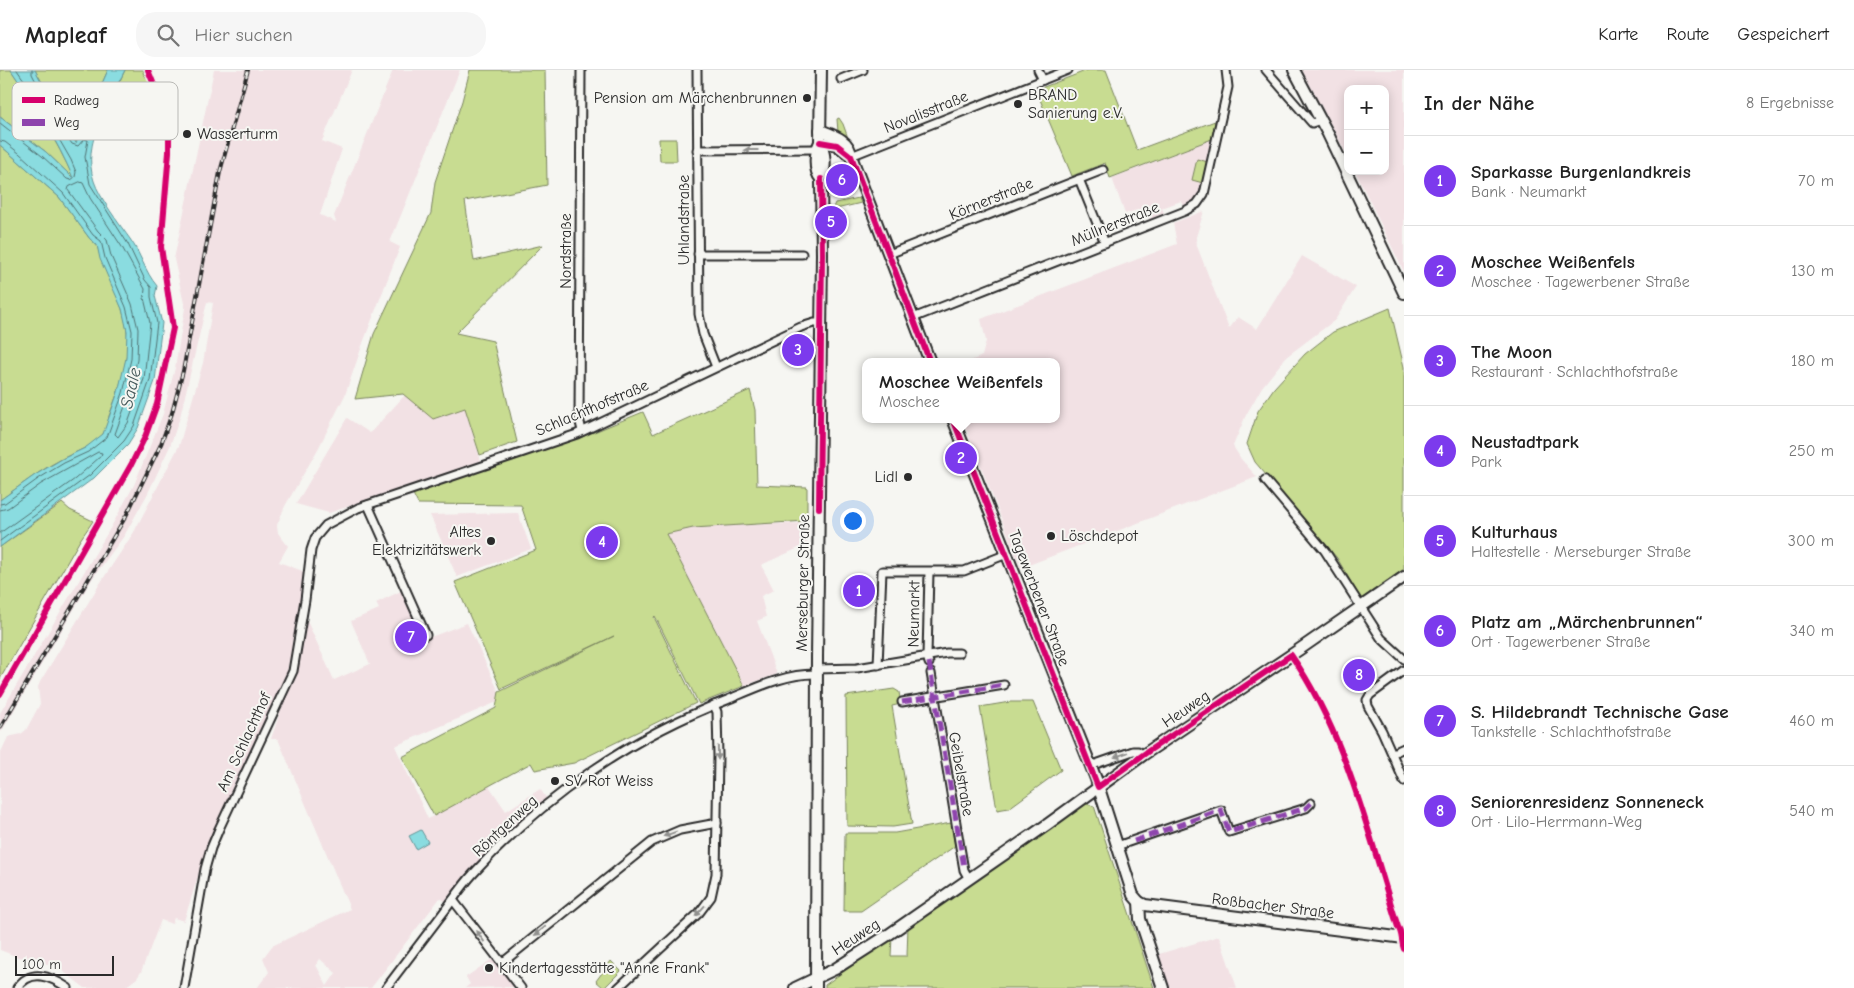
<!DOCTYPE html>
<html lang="de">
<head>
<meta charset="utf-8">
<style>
  :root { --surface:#fff; --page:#f6f6f6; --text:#222; --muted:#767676; --line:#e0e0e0; --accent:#7c3aed }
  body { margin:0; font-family:"Comic Neue",sans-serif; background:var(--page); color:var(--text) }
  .controls { position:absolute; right:15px; top:15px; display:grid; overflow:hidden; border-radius:10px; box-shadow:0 2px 12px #0003 }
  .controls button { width:45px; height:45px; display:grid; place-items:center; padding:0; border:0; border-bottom:1px solid var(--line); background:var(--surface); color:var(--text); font:25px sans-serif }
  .scale { position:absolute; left:15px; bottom:12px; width:99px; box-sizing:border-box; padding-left:5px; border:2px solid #2b2b2b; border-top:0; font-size:14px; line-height:18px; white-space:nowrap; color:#2b2b2b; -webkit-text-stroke:4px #f6f6f2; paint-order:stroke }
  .you { position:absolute; left:852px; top:450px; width:18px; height:18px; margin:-12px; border:4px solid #fff; border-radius:50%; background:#1a73e8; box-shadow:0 0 0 8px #1a73e833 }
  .badge { display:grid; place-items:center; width:32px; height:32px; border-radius:50%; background:var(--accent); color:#fff; font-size:16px; font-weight:700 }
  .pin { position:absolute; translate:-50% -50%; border:2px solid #fff; box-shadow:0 1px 5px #0006 }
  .popup { position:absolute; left:862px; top:288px; width:198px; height:65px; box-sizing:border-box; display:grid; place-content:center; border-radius:10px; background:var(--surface); filter:drop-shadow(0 1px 4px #0005); font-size:16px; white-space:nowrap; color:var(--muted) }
  .popup b { font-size:19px; color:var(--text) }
  .popup::after { content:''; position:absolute; left:50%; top:100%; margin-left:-10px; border:10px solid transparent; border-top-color:var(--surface) }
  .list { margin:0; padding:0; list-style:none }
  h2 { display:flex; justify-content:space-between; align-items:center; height:65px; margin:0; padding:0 20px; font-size:21px }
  h2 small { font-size:16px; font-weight:400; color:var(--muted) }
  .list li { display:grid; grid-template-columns:32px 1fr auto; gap:15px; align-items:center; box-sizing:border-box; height:90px; padding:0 20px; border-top:1px solid var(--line) }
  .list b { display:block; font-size:19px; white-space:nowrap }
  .list p { margin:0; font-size:16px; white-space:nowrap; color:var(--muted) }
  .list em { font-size:16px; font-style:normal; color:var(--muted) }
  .icon { flex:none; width:28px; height:28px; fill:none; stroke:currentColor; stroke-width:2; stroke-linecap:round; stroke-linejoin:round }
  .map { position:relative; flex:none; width:1404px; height:918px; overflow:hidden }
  header { display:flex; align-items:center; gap:30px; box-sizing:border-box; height:70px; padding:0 25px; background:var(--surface); border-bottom:1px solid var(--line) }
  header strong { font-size:24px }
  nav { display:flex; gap:28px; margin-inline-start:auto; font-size:18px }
  .search { width:350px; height:45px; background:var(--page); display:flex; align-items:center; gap:12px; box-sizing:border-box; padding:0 18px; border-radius:20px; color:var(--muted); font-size:19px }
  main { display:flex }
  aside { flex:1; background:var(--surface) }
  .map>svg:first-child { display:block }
</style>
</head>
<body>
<header>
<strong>Mapleaf</strong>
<div class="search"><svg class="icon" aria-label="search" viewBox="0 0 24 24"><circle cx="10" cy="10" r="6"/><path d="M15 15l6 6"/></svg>Hier suchen</div>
<nav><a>Karte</a><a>Route</a><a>Gespeichert</a></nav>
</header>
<main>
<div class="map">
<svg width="1404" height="918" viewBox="0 0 1404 918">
  <rect width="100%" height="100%" fill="#f6f6f2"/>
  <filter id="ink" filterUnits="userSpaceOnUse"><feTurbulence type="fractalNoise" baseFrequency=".02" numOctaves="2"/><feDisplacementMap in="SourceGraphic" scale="10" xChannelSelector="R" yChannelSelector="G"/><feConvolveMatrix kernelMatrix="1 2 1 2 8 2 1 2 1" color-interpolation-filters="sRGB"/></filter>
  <g filter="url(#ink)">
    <g fill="#f2e1e4" fill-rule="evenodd">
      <path d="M214,0H352L322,71L342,79L320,145L336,152L334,146L393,0H460L390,172L400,177L363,273L345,325L318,379L285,436L277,455L278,463L288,476L279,492L305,502L287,603L210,768L184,851L174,848L172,854L161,850L141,902L137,908L125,917L85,918L56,896L18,887L0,880V684L8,667L21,664L26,660L40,634L38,617L40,612L99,515L134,462L179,376L203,293L213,233L207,232L180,347L170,376L148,423L124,466L92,509L0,664V643L111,457L134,415L163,344L175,298L185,238L174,189Z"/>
      <path d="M1302,0H1404V202L1355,101H1385V19H1348V87Z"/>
      <path d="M1212,69L1208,88H1209L1203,113L1199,126L1192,132L1184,136L1181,131L1162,138L1164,143L1151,149L1148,148L1143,138L1125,144L1112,108Z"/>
      <path d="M1204,141L1196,167L1197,176L1229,259L1238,247L1257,259L1302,186L1356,217L1335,250L1286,287L1262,317L1246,345L1233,376L1241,389L1257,407L1021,498L962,349H1056V292H968L982,286L986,271L981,249L1177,174L1173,153Z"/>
      <path d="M405,325L433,349L465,338L481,391L329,443L296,434L347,348L370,363Z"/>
      <path d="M518,443L531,479L457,507L430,445Z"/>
      <path d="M807,453V477H801L761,495L774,520L761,526L766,547L757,551L777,604L744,616L665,464L693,458L767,454Z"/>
      <path d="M401,521L423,570L467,553L499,622L497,632L395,676L428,749L489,716L506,741L540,719L547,729L508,761L445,831L440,828L371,918H257L269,902L263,888L272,876L350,839L278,669H271L289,616L299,594L307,551L334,610L370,594L351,551L379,539L376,533ZM320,889L336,903L327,916L316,895Z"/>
      <path d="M1219,866L1237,918H1169L1159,884Z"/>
      <path d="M492,889L515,917L465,918L470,914L466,907Z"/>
    </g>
    <g fill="#c8dc91" stroke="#7a845e">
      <path d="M0,0H11C34,34 57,71 74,109L46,82L0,47Z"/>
      <path d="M35,0H108L76,73Z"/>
      <path d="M125,0H144L143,3L170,40L110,32Z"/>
      <path d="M470,0H545L547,115L465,131L474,191L543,175L456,263L493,271L517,372L480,385L465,338L433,349L403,324L355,329L374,264L431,143L435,112L462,31Z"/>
      <path d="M1088,0H1106L1137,80L1215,51L1212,69L1110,108L1105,93L1072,106L1036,20Z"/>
      <path d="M839,48L843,54L848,68L838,62L837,49Z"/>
      <path d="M659,69H676L677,91H660Z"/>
      <path d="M0,75L59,127L90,169L97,175C103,204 124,230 127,261C130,289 119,320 109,346C108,352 106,360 103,364C93,377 74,382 60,390C39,401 20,416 0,430Z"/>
      <path d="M1197,89L1208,92L1203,113L1192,110Z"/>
      <path d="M859,128L861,133L832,140L835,133Z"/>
      <path d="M1390,238L1404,297V499L1361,529L1337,488L1255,392L1247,374L1258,341L1274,318L1305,284L1333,262Z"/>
      <path d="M750,320L755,340L757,415L807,417V451L693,458L666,464L744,616L699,634L655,546L654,547L696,633L574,693L535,700L531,693L434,746L402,687L496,638L499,622L614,566L501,619L455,512L536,480L521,435L418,434L413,424L582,367L643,342L653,364Z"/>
      <path d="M62,433L70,440L93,451L80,470L0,609V477Z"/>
      <path d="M894,619L899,622L901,634L892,636L912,754L893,757L847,756L846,626Z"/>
      <path d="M1010,632H1033L1061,700L1009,738L997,740L980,637Z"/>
      <path d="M1086,734L1094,736L1154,918H825V915L892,867L891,886H907L908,856L950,825Z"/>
      <path d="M951,753L955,776L861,841H844L845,763H895Z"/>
      <path d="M611,891L621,901L604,918L596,911Z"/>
    </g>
    <g fill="#8adce0" stroke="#649598">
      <path d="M11,0H35L62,49L76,73L108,0H125C109,33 81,73 94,111C99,127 120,155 130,169C141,184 145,202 157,216L155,226L162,253L155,311L138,358L128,374L94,408L0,477V430L35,405L62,389L85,378L103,364L118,322L126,288L127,261L122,239L100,189L97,175L90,169L59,127L0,75V47L46,82L73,108C59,73 32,31 11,0Z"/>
      <path d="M421,760L428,772L416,779L409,766Z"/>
    </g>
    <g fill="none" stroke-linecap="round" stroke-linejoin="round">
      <g stroke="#517273" stroke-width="1">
        <path d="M0,53L42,86L67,109L71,110L75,107L76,102L71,90L29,17L17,0"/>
        <path d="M0,71L5,72L19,83L63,123L93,165L101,171L105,188L126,237L132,261L131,289L123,323L107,367L88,382L64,393L38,409L5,433L0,434"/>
        <path d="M80,112L83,113L90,128L122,177L145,219L144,228L150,253L144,309L128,353L118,367L115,364L129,325L137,290L138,259L132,234L111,186L107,170L98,161L68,120L69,117Z"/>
        <path d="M0,440L8,438L41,414L98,382L102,383L101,386L75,409L0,463"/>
        <path d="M0,471L90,405L124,371L134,356L150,310L157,253L151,227V217L145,210L128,174L90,114L85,87L88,70L84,69L78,76L72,74L57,52L32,4V0"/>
      </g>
      <g stroke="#2b2b2b" stroke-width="11">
        <g id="street">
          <path d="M581,0L579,348L582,361"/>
          <path d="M697,0L699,244L703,264L716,297"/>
          <path d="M1038,0L1043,10"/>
          <path d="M1266,0L1312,53L1321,50"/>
          <path d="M841,9L863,0"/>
          <path d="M697,80L817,79"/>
          <path d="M851,86L1068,0"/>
          <path d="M1079,109L1105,173"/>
          <path d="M698,184H802"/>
          <path d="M889,184L1103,100"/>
          <path d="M913,248L1185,141L1197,134L1204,124L1228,17L1226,0"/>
          <path d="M1265,410L1325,481L1381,568L1404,589"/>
          <path d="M368,435L426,565"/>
          <path d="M929,502L927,586L929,593"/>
          <path d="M878,595L882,501H964L1007,484"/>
          <path d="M817,599L857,598L947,583H959"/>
          <path d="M1404,600L1370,625L1367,630L1368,636L1382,661L1404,711"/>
          <path d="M931,603L960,777L964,800L969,809"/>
          <path d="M902,632L1004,615"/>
          <path d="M1393,683L1404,678"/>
          <path d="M1090,696L1133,681H1138L1143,685"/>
          <path d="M1117,776L1221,740L1229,762L1306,738L1311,733"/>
          <path d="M453,830L521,918"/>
          <path d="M502,893L652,772L680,760L717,753"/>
          <path d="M17,918C31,898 50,906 68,918"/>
          <path d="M184,918L205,799L211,778L219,759L293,601L305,530L311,480L315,468L326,455L358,438L577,364L801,257L814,253H821"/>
          <path d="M386,918C405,893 424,868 443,843C453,830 462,816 473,804C543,727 631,667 727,630C756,618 786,603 817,604"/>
          <path d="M618,918L699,843L711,827L716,804L718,686L717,642L714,635"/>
        </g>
      </g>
      <g stroke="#2b2b2b" stroke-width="14">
        <g id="secondary">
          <path d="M1294,0L1328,64L1404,223"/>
          <path d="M820,60C833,65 850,70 851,86L930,292"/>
          <path d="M820,72C815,82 813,100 821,109"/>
          <path d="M820,72L837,75L848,84"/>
          <path d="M953,349L1096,709L1133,825L1139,832L1140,849L1163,918"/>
          <path d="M1139,832L1145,835L1404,868"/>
          <path d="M795,918L835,899L888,865L1048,754L1143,685L1300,579L1404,507"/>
          <path d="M816,918L817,587L822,184L821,109C827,99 825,82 820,72L821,0"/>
        </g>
      </g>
      <use href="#street" stroke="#f6f6f2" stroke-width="7"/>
      <use href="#secondary" stroke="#f6f6f2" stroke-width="10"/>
      <g stroke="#2b2b2b" stroke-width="4">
        <path id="rail" d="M0,658L126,446L161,374L172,343L183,301L220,102L248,0"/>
      </g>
      <use href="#rail" stroke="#f6f6f2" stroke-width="2" stroke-dasharray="5.5" stroke-linecap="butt"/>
      <g stroke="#8e44ad" stroke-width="5" stroke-dasharray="10 5" stroke-linecap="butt">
        <path d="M929,592L964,797"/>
        <path d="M902,632L1004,615"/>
        <path d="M1134,771L1221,740L1229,762L1306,738L1311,733"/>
      </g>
      <g stroke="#f6f6f2" stroke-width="9">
        <g id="cycleway">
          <path d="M820,72L837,75L851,86L930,292"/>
          <path d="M953,349L1098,717L1150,680L1291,585C1347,666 1368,764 1398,857C1403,864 1401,871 1404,879"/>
          <path d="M819,438L822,184L821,109"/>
          <path d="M0,624L131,395L145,367L157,334L173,258L161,177L169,82V56L167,47L148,0"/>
        </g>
      </g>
      <use href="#cycleway" stroke="#d6006c" stroke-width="6"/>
    </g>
    <defs><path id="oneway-solid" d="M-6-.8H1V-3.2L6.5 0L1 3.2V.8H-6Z" transform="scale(1.25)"/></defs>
    <g fill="#90908e">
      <use href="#oneway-solid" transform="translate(751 80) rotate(180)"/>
      <use href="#oneway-solid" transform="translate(718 683) rotate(89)"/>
      <use href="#oneway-solid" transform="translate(1121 685) rotate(160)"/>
      <use href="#oneway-solid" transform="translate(670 764) rotate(160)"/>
      <use href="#oneway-solid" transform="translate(700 841) rotate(132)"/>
      <use href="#oneway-solid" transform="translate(540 861) rotate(141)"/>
      <use href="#oneway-solid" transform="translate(480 866) rotate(-126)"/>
    </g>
  </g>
  <g fill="#2b2b2b" stroke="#f6f6f2" stroke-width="2">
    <circle cx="807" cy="28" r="5"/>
    <circle cx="1018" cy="34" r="5"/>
    <circle cx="187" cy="64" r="5"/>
    <circle cx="908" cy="407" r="5"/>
    <circle cx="1051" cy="466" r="5"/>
    <circle cx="491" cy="471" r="5"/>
    <circle cx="555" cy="711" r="5"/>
    <circle cx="489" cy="898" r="5"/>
  </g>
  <g text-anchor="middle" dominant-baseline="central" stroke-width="4" stroke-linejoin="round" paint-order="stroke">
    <g font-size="16" fill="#2b2b2b" stroke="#f6f6f2" text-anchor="start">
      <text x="1028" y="25">BRAND<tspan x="1028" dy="18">Sanierung e.V.</tspan></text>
      <text x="797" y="28" text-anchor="end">Pension am Märchenbrunnen</text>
      <text x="197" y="64">Wasserturm</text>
      <text x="898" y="407" text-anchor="end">Lidl</text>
      <text x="481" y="462" text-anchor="end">Altes<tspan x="481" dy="18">Elektrizitätswerk</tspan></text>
      <text x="1061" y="466">Löschdepot</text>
      <text x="565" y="711">SV Rot Weiss</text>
      <text x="499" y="898">Kindertagesstätte "Anne Frank"</text>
    </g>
    <g font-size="16" fill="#2b2b2b" stroke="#f6f6f2">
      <text transform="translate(926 42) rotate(-22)">Novalisstraße</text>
      <text transform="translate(991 129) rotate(-22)">Körnerstraße</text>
      <text transform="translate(684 150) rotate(-90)">Uhlandstraße</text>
      <text transform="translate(1115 154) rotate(-22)">Müllnerstraße</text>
      <text transform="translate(566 181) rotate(-90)">Nordstraße</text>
      <text transform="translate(592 338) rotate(-23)">Schlachthofstraße</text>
      <text transform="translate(803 513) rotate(-89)">Merseburger Straße</text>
      <text transform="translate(1039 528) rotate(69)">Tagewerbener Straße</text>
      <text transform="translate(914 544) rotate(-89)">Neumarkt</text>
      <text transform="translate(1186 639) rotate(-34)">Heuweg</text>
      <text transform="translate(244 672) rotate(-65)">Am Schlachthof</text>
      <text transform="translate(961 704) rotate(80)">Geibelstraße</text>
      <text transform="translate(505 756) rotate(-43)">Röntgenweg</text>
      <text transform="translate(1273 836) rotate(7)">Roßbacher Straße</text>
      <text transform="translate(856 867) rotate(-33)">Heuweg</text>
    </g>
    <g font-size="18" font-style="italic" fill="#435758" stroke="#f6f6f2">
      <text transform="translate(131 318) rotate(-77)">Saale</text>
    </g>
  </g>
  <rect x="12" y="12" width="166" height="58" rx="8" fill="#f6f6f2" stroke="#b9b9b6" stroke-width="1"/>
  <rect x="22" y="27" width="23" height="6" fill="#d6006c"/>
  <rect x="22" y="49" width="23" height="7" fill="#8e44ad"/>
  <g font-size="14" fill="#2b2b2b">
    <text x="54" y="35">Radweg</text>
    <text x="54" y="57">Weg</text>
  </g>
</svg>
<div class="controls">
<button>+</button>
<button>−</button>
</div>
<div class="scale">100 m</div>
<div class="you"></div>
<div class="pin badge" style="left:859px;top:521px">1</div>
<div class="pin badge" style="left:961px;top:388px">2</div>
<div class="popup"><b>Moschee Weißenfels</b>Moschee</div>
<div class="pin badge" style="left:798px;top:280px">3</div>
<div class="pin badge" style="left:602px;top:472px">4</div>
<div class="pin badge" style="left:831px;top:152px">5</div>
<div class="pin badge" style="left:842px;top:110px">6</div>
<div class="pin badge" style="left:411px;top:567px">7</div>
<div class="pin badge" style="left:1359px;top:605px">8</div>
</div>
<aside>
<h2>In der Nähe<small>8 Ergebnisse</small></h2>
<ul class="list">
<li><span class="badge">1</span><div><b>Sparkasse Burgenlandkreis</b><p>Bank · Neumarkt</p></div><em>70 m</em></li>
<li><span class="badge">2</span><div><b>Moschee Weißenfels</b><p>Moschee · Tagewerbener Straße</p></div><em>130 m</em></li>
<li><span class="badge">3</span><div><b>The Moon</b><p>Restaurant · Schlachthofstraße</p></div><em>180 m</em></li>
<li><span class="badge">4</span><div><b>Neustadtpark</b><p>Park</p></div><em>250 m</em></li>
<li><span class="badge">5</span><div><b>Kulturhaus</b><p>Haltestelle · Merseburger Straße</p></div><em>300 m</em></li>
<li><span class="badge">6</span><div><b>Platz am „Märchenbrunnen“</b><p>Ort · Tagewerbener Straße</p></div><em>340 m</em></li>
<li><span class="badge">7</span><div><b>S. Hildebrandt Technische Gase</b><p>Tankstelle · Schlachthofstraße</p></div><em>460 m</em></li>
<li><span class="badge">8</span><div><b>Seniorenresidenz Sonneneck</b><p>Ort · Lilo-Herrmann-Weg</p></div><em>540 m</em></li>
</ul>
</aside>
</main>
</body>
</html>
